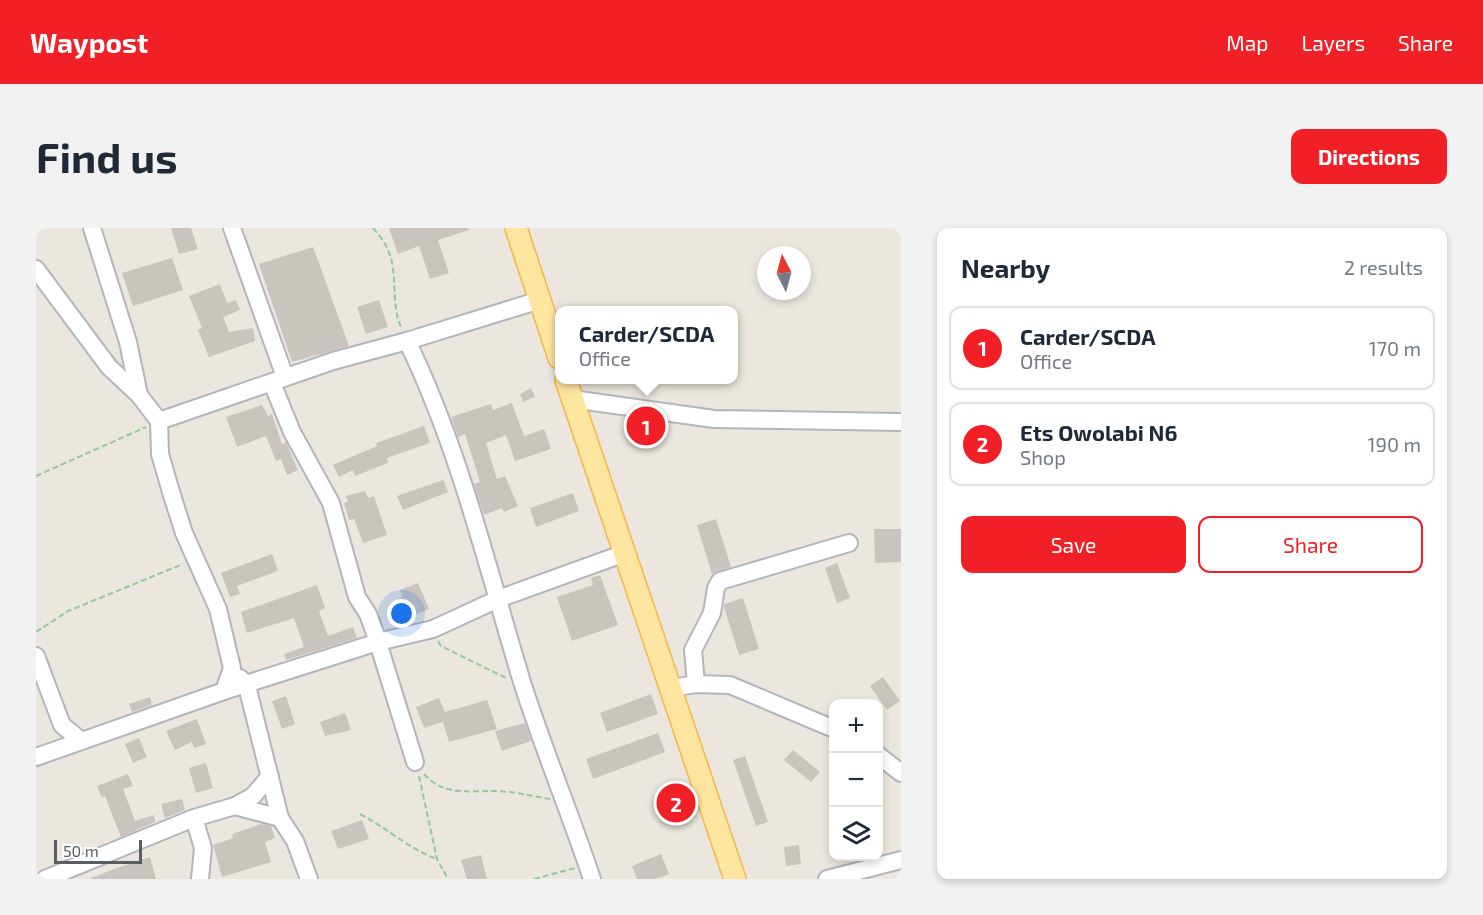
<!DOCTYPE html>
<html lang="en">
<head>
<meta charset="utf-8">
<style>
  :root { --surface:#fff; --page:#f2f2f3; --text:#1f2937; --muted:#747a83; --line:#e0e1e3; --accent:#f02026 }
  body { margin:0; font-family:"Exo 2",sans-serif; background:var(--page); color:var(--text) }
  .controls { position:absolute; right:18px; bottom:18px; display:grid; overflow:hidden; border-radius:12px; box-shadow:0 3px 9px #0003 }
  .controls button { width:54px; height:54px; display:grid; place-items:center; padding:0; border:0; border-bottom:2px solid var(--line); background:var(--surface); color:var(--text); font:30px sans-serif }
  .compass { position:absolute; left:721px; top:18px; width:54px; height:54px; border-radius:50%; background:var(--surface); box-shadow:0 3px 9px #0003; rotate:354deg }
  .scale { position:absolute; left:18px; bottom:15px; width:88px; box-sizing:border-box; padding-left:6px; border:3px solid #585d61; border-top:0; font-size:16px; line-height:21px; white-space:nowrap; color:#585d61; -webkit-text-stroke:4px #fff; paint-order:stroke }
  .you { position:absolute; left:366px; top:386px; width:21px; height:21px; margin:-15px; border:4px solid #fff; border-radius:50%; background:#1a73e8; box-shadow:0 0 0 9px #1a73e833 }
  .badge { display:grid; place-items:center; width:39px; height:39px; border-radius:50%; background:var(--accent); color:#fff; font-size:20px; font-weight:700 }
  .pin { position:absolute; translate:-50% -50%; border:3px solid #fff; box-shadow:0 2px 6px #0006 }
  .popup { position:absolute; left:519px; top:78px; width:183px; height:78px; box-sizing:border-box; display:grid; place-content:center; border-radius:12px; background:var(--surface); filter:drop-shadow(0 2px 4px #0005); font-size:20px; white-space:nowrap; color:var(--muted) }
  .popup b { font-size:22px; color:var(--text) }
  .popup::after { content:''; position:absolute; left:50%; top:100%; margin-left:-12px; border:12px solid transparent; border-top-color:var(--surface) }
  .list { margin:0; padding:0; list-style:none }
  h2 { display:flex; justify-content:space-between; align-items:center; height:78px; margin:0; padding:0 24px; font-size:26px }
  h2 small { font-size:20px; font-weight:400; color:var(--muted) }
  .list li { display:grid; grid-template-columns:39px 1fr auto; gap:18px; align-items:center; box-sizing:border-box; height:84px; margin:0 12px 12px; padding:0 12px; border:2px solid var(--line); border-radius:12px }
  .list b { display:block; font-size:22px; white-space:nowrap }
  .list p { margin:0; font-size:20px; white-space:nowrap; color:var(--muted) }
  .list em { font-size:20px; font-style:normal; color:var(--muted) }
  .actions { display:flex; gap:12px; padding:18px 24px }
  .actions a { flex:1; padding:14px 0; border:2px solid var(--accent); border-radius:12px; text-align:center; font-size:21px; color:var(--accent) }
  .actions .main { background:var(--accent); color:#fff }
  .icon { flex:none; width:33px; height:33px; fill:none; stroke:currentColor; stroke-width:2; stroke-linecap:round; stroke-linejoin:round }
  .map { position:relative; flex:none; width:865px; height:651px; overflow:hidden; border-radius:12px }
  header { display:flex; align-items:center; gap:36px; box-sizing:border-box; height:84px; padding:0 30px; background:var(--accent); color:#fff }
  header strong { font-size:28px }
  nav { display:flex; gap:33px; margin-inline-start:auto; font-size:21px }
  .intro { display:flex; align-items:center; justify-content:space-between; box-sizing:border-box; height:144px; padding:0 36px }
  h1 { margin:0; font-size:42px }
  .button { padding:15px 27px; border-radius:12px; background:var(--accent); color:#fff; font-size:21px; font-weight:700 }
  main { display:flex; gap:36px; padding:0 36px }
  aside { flex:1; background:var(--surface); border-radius:12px; box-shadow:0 3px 9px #0003 }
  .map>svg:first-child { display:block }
</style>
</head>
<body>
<header>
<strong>Waypost</strong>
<nav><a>Map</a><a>Layers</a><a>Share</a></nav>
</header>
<div class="intro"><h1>Find us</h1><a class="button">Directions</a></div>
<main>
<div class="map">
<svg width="865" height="651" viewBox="0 0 865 651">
  <rect width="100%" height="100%" fill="#ece7de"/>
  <g fill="#cac4be">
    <path d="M135,0H155L162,21L143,26Z"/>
    <path d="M353,0H432L433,2L402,12L413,45L394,51L383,18L362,26Z"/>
    <path d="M277,19L313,118L256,134L223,36Z"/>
    <path d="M136,30L147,62L97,78L86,45Z"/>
    <path d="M184,56L191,75L200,72L204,82L187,89L193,104L217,100L219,113L173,129L162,102L166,100L153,68Z"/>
    <path d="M343,72L352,99L330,106L321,79Z"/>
    <path d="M495,160L499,169L487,174L484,166Z"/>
    <path d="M476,175L488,208L508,201L515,221L479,233L470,207L450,215L461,251L469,248L482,278L468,284L466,280L448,287L438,256L444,254L429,206L422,209L415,189L455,176L457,182Z"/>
    <path d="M226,177L232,188L236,186L246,216L250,214L262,242L251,247L245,231L240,233L230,208L201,219L190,189Z"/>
    <path d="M388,198L394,215L351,230L352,235L319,248L317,242L303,249L297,237L341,218L340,215Z"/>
    <path d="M407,252L412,264L367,282L361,268Z"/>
    <path d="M329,263L332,270L338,268L351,307L327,315L318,291L313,292L308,275L312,274L310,268Z"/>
    <path d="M537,265L543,283L500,299L494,280Z"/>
    <path d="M680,291L695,339L676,346L661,297Z"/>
    <path d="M838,301H865V334L839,335Z"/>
    <path d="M236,326L242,343L201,358L204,366L194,369L185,345Z"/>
    <path d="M801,335L814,370L801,375L789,340Z"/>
    <path d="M564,347L582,397L536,413L521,369L557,357L555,350Z"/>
    <path d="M382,355L393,381L368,391L360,372L367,369L364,362Z"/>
    <path d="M281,357L289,380L283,383L292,408L317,399L321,410L250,432L248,426L268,419L258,390L211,405L205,384Z"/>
    <path d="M707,370L723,421L703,427L688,379V376Z"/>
    <path d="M847,449L864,473L851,482L834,458Z"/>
    <path d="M615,466L622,486L571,504L564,485Z"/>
    <path d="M250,468L259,496L246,501L236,473Z"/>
    <path d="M114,469L116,477L96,484L93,476Z"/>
    <path d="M403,470L409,484L451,472L461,501L413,514L407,494L388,500L380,479Z"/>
    <path d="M309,485L315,502L289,508L284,494Z"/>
    <path d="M161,491L170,516L158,520L156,514L139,522L130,503Z"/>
    <path d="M489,495L495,513L466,523L459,503Z"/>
    <path d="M622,505L629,524L557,551L550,531Z"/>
    <path d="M103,510L111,529L97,535L89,516Z"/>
    <path d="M757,522L784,544L775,554L748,532Z"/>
    <path d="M709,528L732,594L720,598L697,532Z"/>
    <path d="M170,535L177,560L160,565L153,540Z"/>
    <path d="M92,546L97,558L87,561L99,593L118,587L119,594L85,609L69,568L66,570L61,558Z"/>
    <path d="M146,571L149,582L129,590L125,576Z"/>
    <path d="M326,592L333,611L302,621L295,603Z"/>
    <path d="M225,596L235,598L239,610L229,614L235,634L186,649L177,617L197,610L196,606Z"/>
    <path d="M763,617L765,636L750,638L748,619Z"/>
    <path d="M625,626L633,646L620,651H601L596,638Z"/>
    <path d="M445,627L451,651H431L425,632Z"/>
    <path d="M114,629L120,651H53L78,641Z"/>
  </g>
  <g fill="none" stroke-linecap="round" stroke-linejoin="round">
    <g stroke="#b2b6bb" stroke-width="20">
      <g id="minor">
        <path d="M56,0L92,114L103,167"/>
        <path d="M196,0L249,149"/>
        <path d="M0,41L73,139L103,167L123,193L124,226L135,264L148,305L182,381L196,440L188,463"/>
        <path d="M371,113C424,222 451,339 486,454C507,520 534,585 556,651"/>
        <path d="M236,155L256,204L295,275L321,369L332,386L340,408L379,534"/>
        <path d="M536,171L678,191L865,194"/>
        <path d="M123,193L297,133L371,113L504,72"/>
        <path d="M0,428L26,497L44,512"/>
        <path d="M204,450L211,458L244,590L259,613L273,651"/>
        <path d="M660,456L657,422L676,385L680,360L684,353L813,315"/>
        <path d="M636,460L660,456L694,457L798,501"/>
        <path d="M842,527L865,545"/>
        <path d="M0,529L188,463L342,414L397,401L462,371L589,325"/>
        <path d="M199,578L244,590"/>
        <path d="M158,590L167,620L164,651"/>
        <path d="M9,651L158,590L199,578L217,568L234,548"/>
        <path d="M791,651L865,632"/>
      </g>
    </g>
    <g stroke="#f7b54c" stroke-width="24">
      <g id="major">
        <path d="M480,0L523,130"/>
        <path d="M530,152L699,651"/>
      </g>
    </g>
    <g stroke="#94c99d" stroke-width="2" stroke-dasharray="6 3" stroke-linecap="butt">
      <path d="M337,0C342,6 348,13 351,20C363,44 354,75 365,99"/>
      <path d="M0,248L110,199"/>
      <path d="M0,404L32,383L147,336"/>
      <path d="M402,413L405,418L470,450"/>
      <path d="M388,546C410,572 443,560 472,564C486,565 500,569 514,571"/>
      <path d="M383,548L401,631L412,651"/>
      <path d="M324,586C351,600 373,621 401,631"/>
      <path d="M498,651L539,640"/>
    </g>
    <use href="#minor" stroke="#fff" stroke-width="16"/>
    <use href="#major" stroke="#ffe6a0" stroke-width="21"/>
  </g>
</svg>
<div class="controls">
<button>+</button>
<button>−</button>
<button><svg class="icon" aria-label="layers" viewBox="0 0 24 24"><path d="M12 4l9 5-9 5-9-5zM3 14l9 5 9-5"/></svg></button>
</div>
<svg class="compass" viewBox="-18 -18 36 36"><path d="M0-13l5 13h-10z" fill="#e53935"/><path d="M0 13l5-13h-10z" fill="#747a83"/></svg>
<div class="scale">50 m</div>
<div class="you"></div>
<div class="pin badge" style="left:610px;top:198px">1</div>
<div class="popup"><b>Carder/SCDA</b>Office</div>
<div class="pin badge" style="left:640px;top:575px">2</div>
</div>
<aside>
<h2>Nearby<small>2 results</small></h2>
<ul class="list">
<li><span class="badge">1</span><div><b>Carder/SCDA</b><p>Office</p></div><em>170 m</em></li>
<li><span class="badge">2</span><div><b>Ets Owolabi N6</b><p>Shop</p></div><em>190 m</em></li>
</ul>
<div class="actions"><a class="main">Save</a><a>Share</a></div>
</aside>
</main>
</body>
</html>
